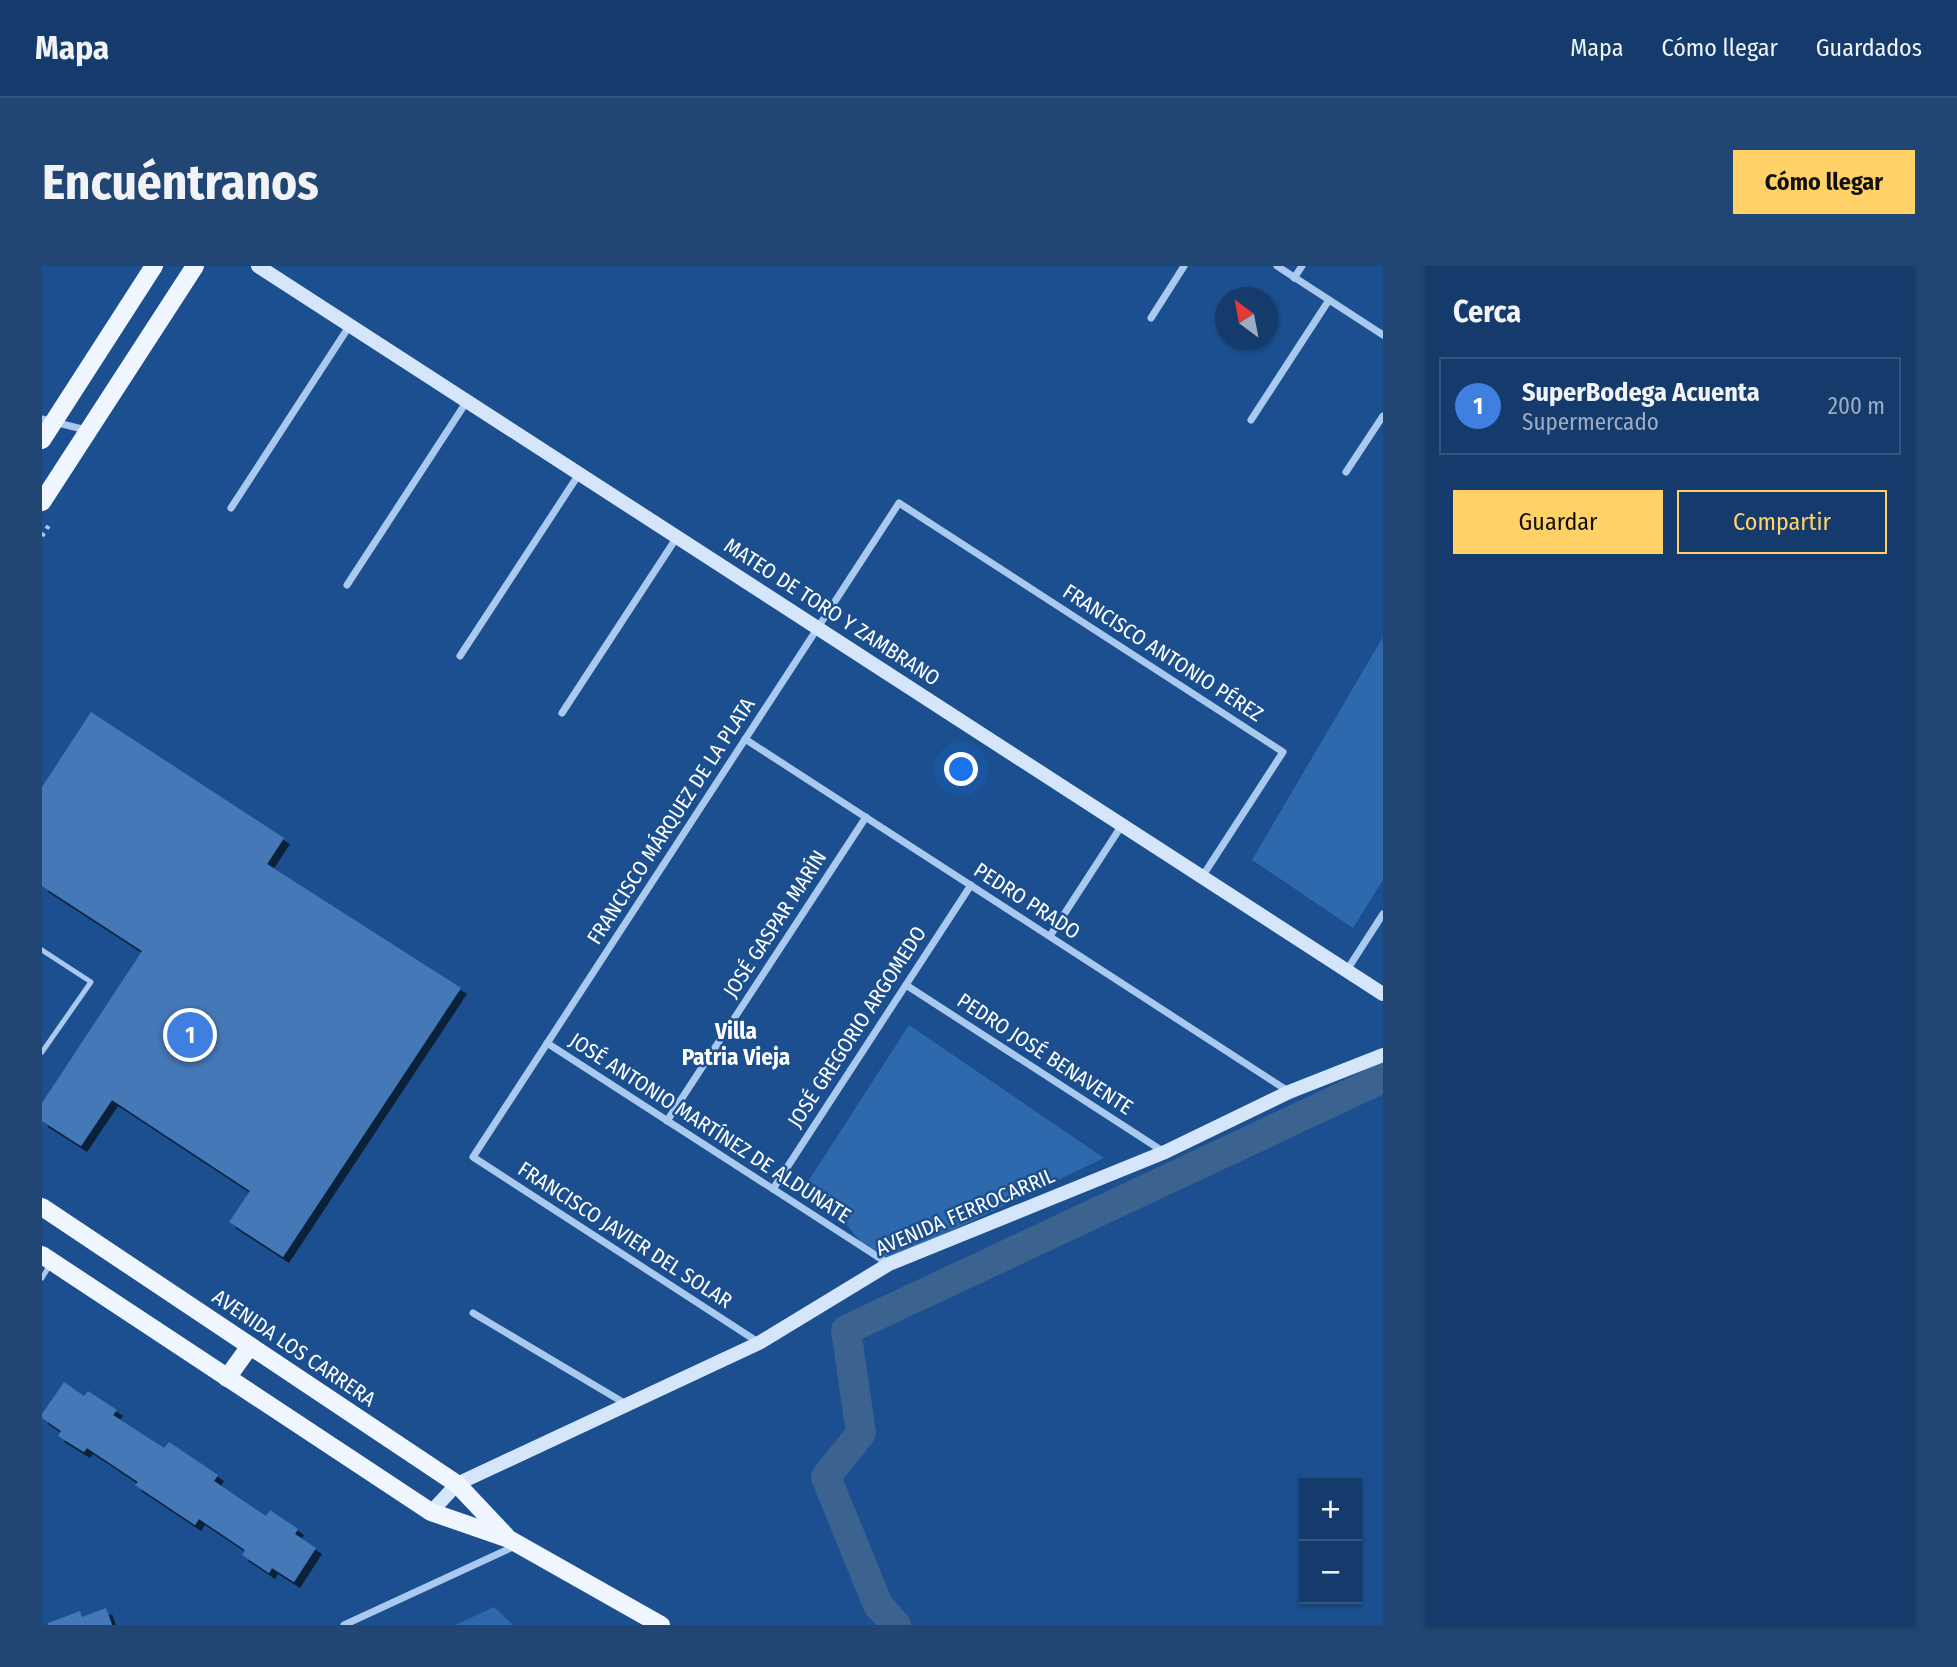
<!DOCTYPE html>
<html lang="es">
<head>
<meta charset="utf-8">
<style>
  :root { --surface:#143b6b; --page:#214673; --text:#f1f3f6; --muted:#9dadc1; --line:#33557e; --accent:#ffd166 }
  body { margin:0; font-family:"Fira Sans Condensed",sans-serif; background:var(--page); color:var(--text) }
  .controls { position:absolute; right:21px; bottom:21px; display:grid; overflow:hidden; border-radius:0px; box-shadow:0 2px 5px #0004 }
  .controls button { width:63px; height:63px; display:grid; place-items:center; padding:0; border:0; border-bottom:2px solid var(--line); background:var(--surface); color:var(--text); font:35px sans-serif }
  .compass { position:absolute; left:1173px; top:21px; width:63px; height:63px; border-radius:50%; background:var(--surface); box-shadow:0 2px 5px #0004; rotate:328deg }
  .you { position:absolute; left:920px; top:504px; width:24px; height:24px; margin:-18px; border:5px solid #fff; border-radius:50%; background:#1a73e8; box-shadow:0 0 0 10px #1a73e833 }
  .badge { display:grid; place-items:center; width:46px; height:46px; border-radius:50%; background:var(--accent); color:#fff; font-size:23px; font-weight:700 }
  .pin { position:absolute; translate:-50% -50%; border:4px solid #fff; box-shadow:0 2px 7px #0006 }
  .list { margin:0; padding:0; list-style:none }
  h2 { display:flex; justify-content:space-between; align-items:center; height:91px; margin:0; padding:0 28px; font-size:30px }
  h2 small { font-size:23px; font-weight:400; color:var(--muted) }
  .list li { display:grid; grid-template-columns:46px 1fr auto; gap:21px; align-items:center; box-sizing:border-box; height:98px; margin:0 14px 14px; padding:0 14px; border:2px solid var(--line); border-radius:0px }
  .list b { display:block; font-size:26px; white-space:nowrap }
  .list p { margin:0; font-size:23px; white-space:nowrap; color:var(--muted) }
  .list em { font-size:23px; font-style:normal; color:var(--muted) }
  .actions { display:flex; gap:14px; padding:21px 28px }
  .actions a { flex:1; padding:16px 0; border:2px solid var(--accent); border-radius:0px; text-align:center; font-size:24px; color:var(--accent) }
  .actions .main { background:var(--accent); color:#111 }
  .map { position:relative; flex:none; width:1341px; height:1359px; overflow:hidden; border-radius:0px }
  header { display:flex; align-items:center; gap:42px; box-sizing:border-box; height:98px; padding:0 35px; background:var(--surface); border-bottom:2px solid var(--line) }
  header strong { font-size:33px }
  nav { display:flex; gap:38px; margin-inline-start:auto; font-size:24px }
  .intro { display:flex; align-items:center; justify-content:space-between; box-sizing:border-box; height:168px; padding:0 42px }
  h1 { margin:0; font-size:49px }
  .button { padding:18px 32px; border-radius:0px; background:var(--accent); color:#111; font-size:24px; font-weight:700 }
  main { display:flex; gap:42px; padding:0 42px }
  aside { flex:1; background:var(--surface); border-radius:0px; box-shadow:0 2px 5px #0004 }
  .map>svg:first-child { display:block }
</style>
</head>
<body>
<header>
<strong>Mapa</strong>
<nav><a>Mapa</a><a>Cómo llegar</a><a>Guardados</a></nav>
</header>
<div class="intro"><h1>Encuéntranos</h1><a class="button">Cómo llegar</a></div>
<main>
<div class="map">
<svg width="1341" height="1359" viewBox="0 0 1341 1359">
  <defs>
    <filter id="shadow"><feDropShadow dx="6" dy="6" stdDeviation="0" flood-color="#0009"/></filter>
  </defs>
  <rect width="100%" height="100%" fill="#1b4f8f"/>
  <g fill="#2e69ad">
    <path d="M1341,371V614L1311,662L1210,594Z"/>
    <path d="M867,759L1062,892L838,999L767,914Z"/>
    <path d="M452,1341L471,1359H413Z"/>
  </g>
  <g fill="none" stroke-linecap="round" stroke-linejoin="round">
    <path stroke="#3c6290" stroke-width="30" d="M854,1359L836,1339L784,1211L819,1167L804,1064L1341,812"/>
  </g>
  <g fill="#4478b7" filter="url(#shadow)">
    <path d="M49,446L242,572L225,598L419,722L241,991L187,956L208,925L70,834L39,880L0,855V837L100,685L0,620V521Z"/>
    <path d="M22,1116L42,1130L46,1125L75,1144L71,1149L122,1182L127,1176L176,1209L172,1215L224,1250L228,1244L256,1263L253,1268L274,1282L252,1316L230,1302L227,1307L200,1289L203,1284L157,1253L153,1259L93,1219L96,1216L45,1182L42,1186L16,1170L19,1165L0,1152V1148Z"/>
    <path d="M64,1342L70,1359H6V1357L38,1345L40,1351Z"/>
  </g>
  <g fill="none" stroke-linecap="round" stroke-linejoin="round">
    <path stroke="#a9c9ee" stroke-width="4.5" stroke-dasharray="3.5 5" stroke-linecap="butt" d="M0,270L9,256"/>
    <g stroke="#a9c9ee" stroke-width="5">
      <path d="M0,684L49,716L0,786"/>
      <path d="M0,1012L9,997"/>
    </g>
    <g stroke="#a9c9ee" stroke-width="7">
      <path d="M1235,0L1341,69"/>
      <path d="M1252,12L1260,0"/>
      <path d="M1109,52L1142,0"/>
      <path d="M0,153L44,164"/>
      <path d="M1209,154L1287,34"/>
      <path d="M1304,206L1341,150"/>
      <path d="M189,242L308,59"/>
      <path d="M305,319L425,135"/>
      <path d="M418,390L537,208"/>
      <path d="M520,447L635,271"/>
      <path d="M703,473L1246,825"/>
      <path d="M1008,670L1080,559"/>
      <path d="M1305,704L1341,648"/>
      <path d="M864,719L1122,886"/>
      <path d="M505,777L847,998"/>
      <path d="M625,855L824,551"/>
      <path d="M731,923L929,619"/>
      <path d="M431,1047L584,1138"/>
      <path d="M716,1076L431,891L857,237L1241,486L1160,611"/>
      <path d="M302,1359L473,1280"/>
    </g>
    <g stroke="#d6e6fa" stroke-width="14">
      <path d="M216,0L1341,728"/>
      <path d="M389,1246L415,1218L717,1077L847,998L1123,886L1247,826L1341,789"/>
    </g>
    <g stroke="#f0f6ff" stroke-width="18">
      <path d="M0,174L112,0"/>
      <path d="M0,236L153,0"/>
      <path d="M0,941L415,1218L464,1270"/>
      <path d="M0,989L389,1246L467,1273L619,1359"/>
      <path d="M185,1112L208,1080"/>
    </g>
  </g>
  <g text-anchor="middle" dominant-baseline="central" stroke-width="5" stroke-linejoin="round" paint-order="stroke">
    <g font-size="21" fill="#fff" stroke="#1b4f8f">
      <text transform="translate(790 346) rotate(33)">MATEO DE TORO Y ZAMBRANO</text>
      <text transform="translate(1121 387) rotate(33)">FRANCISCO ANTONIO PÉREZ</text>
      <text transform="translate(629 555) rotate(-57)">FRANCISCO MÁRQUEZ DE LA PLATA</text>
      <text transform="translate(985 635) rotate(33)">PEDRO PRADO</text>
      <text transform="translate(733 658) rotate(-57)">JOSÉ GASPAR MARÍN</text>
      <text transform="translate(815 761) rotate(-57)">JOSÉ GREGORIO ARGOMEDO</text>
      <text transform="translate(1003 788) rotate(33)">PEDRO JOSÉ BENAVENTE</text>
      <text transform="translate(668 862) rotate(33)">JOSÉ ANTONIO MARTÍNEZ DE ALDUNATE</text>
      <text transform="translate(923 946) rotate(-23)">AVENIDA FERROCARRIL</text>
      <text transform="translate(583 969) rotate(33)">FRANCISCO JAVIER DEL SOLAR</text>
      <text transform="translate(252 1082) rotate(34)">AVENIDA LOS CARRERA</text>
    </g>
    <g font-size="23" font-weight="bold" fill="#fff" stroke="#1b4f8f">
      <text x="694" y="765">Villa<tspan x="694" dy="26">Patria Vieja</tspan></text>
    </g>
  </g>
</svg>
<div class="controls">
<button>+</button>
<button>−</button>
</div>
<svg class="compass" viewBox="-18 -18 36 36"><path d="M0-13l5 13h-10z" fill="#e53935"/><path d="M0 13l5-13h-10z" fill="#9dadc1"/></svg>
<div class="you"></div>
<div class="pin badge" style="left:148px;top:769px;background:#3f7fe0">1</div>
</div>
<aside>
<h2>Cerca<small></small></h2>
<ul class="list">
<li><span class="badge" style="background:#3f7fe0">1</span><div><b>SuperBodega Acuenta</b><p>Supermercado</p></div><em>200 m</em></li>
</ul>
<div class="actions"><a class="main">Guardar</a><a>Compartir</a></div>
</aside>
</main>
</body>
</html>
